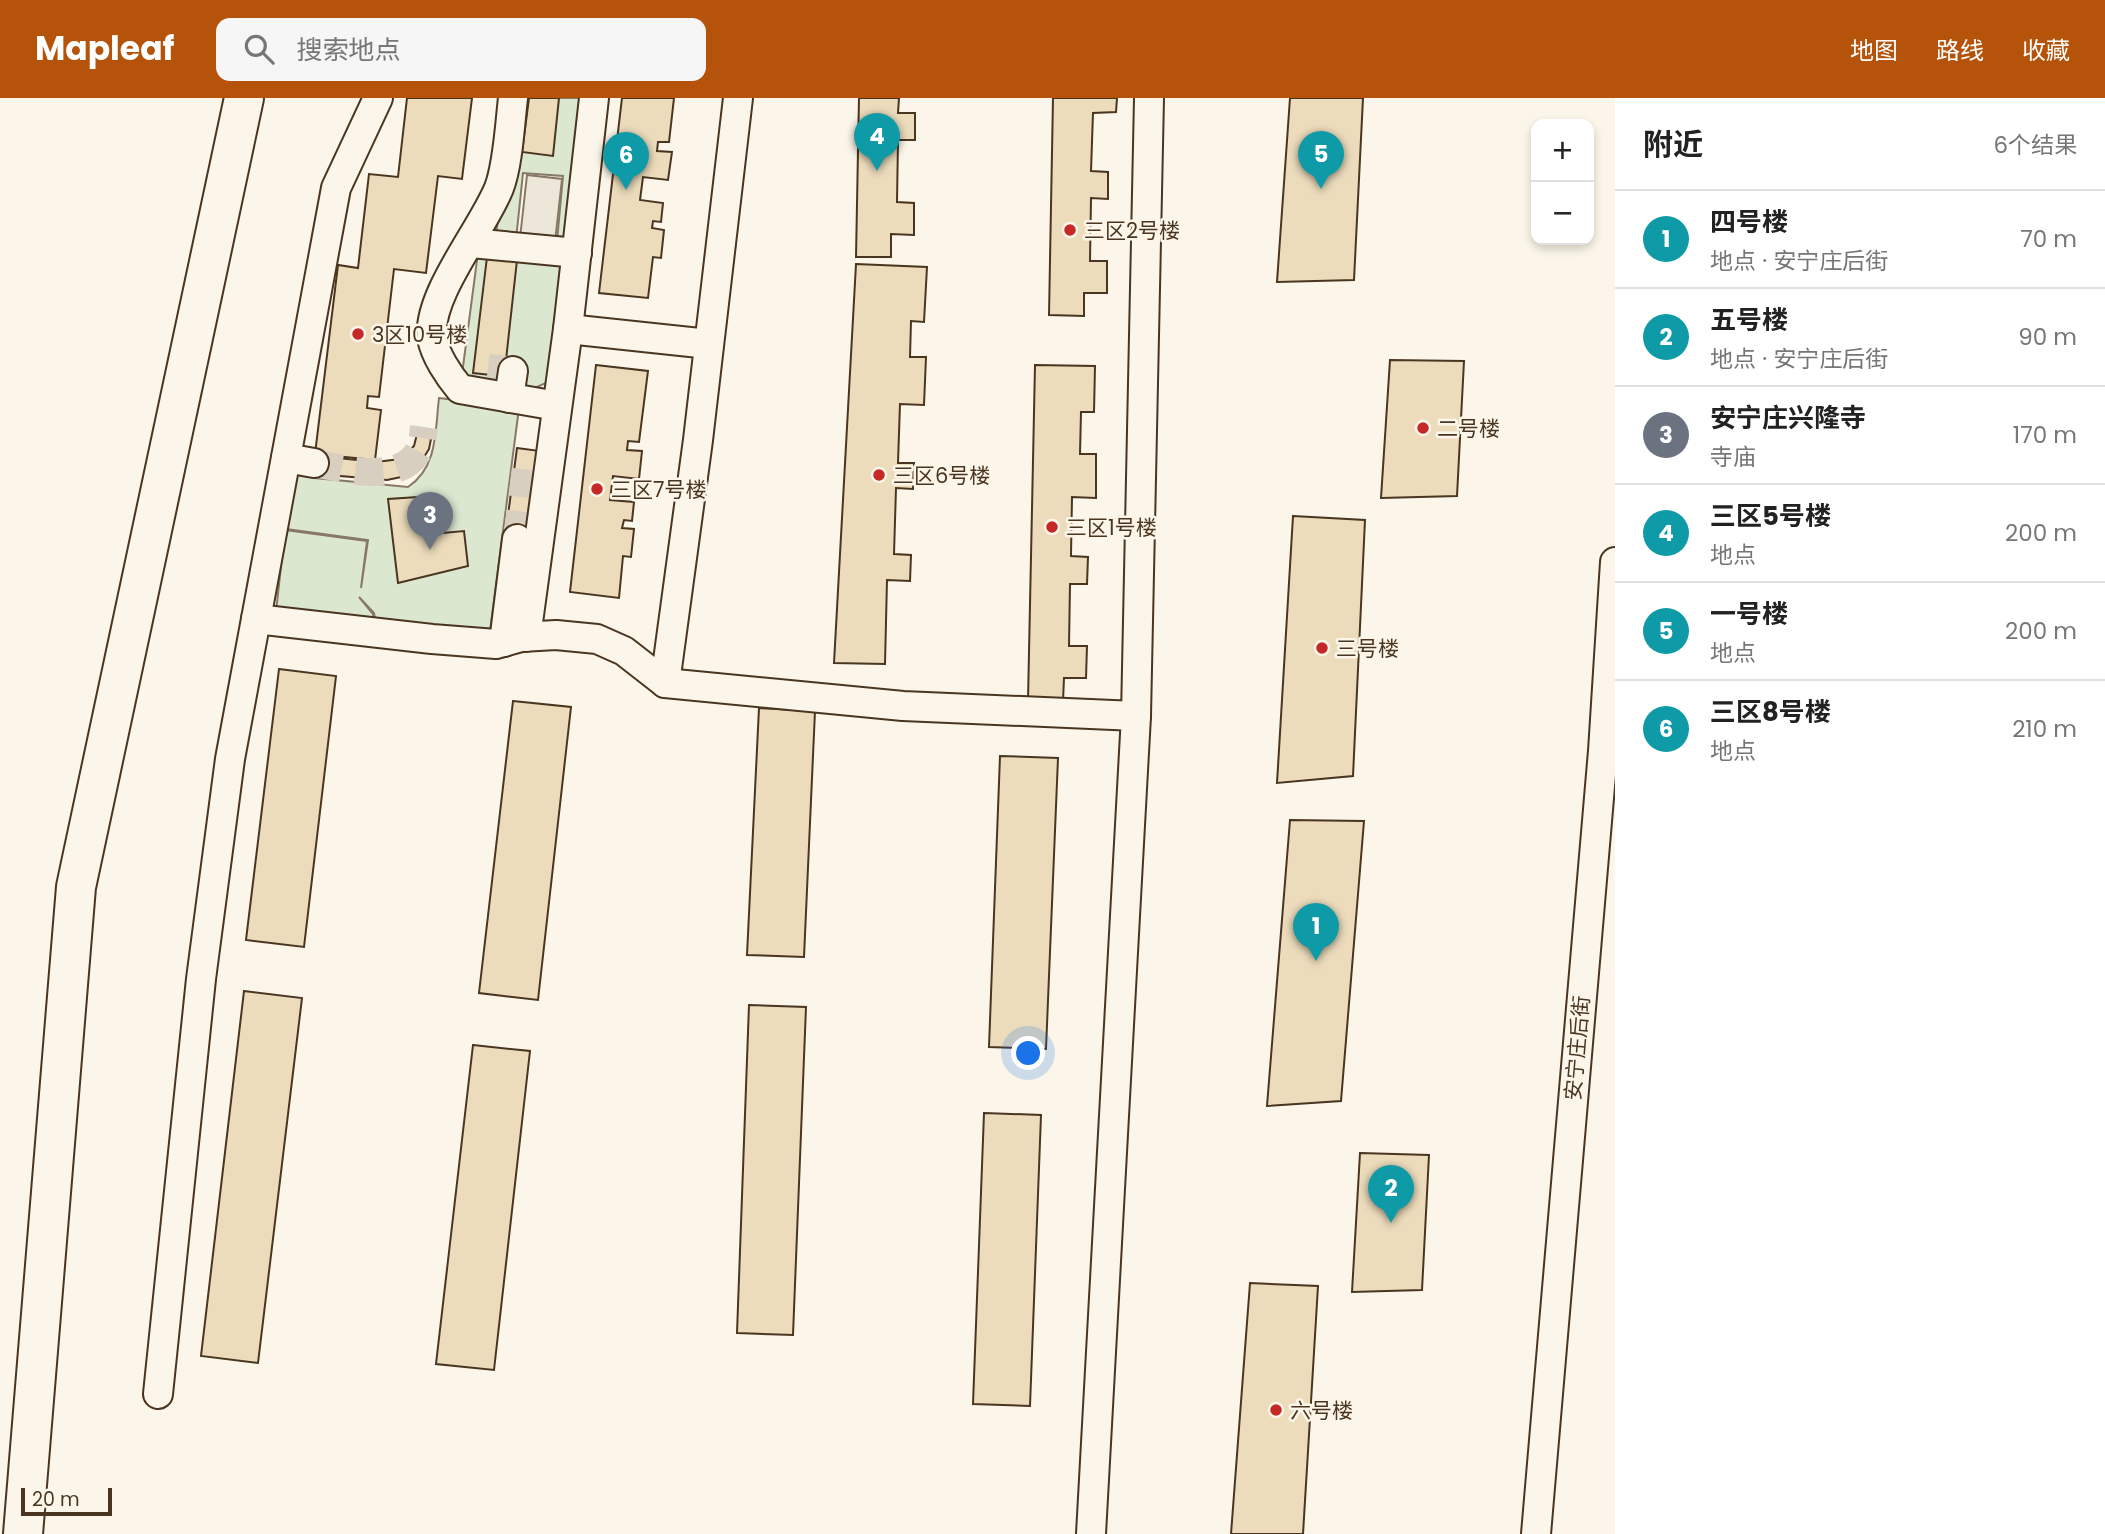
<!DOCTYPE html>
<html lang="zh">
<head>
<meta charset="utf-8">
<style>
  :root { --surface:#fff; --page:#f6f6f6; --text:#222; --muted:#767676; --line:#e0e0e0; --accent:#b45309 }
  body { margin:0; font-family:Poppins,"Noto Sans SC",sans-serif; background:var(--page); color:var(--text) }
  .controls { position:absolute; right:21px; top:21px; display:grid; overflow:hidden; border-radius:14px; box-shadow:0 4px 10px #0003 }
  .controls button { width:63px; height:63px; display:grid; place-items:center; padding:0; border:0; border-bottom:2px solid var(--line); background:var(--surface); color:var(--text); font:35px sans-serif }
  .scale { position:absolute; left:21px; bottom:18px; width:91px; box-sizing:border-box; padding-left:7px; border:4px solid #4a3520; border-top:0; font-size:19px; line-height:24px; white-space:nowrap; color:#4a3520; -webkit-text-stroke:5px #fbf6e9; paint-order:stroke }
  .you { position:absolute; left:1029px; top:956px; width:24px; height:24px; margin:-18px; border:5px solid #fff; border-radius:50%; background:#1a73e8; box-shadow:0 0 0 10px #1a73e833 }
  .badge { display:grid; place-items:center; width:46px; height:46px; border-radius:50%; background:var(--accent); color:#fff; font-size:23px; font-weight:700 }
  .pin { position:absolute; translate:-50% -58px; filter:drop-shadow(0 2px 4px #0008) }
  .pin::after { content:''; position:absolute; top:37px; width:24px; height:21px; background:inherit; clip-path:polygon(0 0,100% 0,50% 100%) }
  .list { margin:0; padding:0; list-style:none }
  h2 { display:flex; justify-content:space-between; align-items:center; height:91px; margin:0; padding:0 28px; font-size:30px }
  h2 small { font-size:23px; font-weight:400; color:var(--muted) }
  .list li { display:grid; grid-template-columns:46px 1fr auto; gap:21px; align-items:center; box-sizing:border-box; height:98px; padding:0 28px; border-top:2px solid var(--line) }
  .list b { display:block; font-size:26px; white-space:nowrap }
  .list p { margin:0; font-size:23px; white-space:nowrap; color:var(--muted) }
  .list em { font-size:23px; font-style:normal; color:var(--muted) }
  .icon { flex:none; width:38px; height:38px; fill:none; stroke:currentColor; stroke-width:2; stroke-linecap:round; stroke-linejoin:round }
  .map { position:relative; flex:none; width:1615px; height:1436px; overflow:hidden }
  header { display:flex; align-items:center; gap:42px; box-sizing:border-box; height:98px; padding:0 35px; background:var(--accent); color:#fff }
  header strong { font-size:33px }
  nav { display:flex; gap:38px; margin-inline-start:auto; font-size:24px }
  .search { width:490px; height:63px; background:var(--page); display:flex; align-items:center; gap:18px; box-sizing:border-box; padding:0 24px; border-radius:14px; color:var(--muted); font-size:26px }
  main { display:flex }
  aside { flex:1; background:var(--surface) }
  .map>svg:first-child { display:block }
</style>
</head>
<body>
<header>
<strong>Mapleaf</strong>
<div class="search"><svg class="icon" aria-label="search" viewBox="0 0 24 24"><circle cx="10" cy="10" r="6"/><path d="M15 15l6 6"/></svg>搜索地点</div>
<nav><a>地图</a><a>路线</a><a>收藏</a></nav>
</header>
<main>
<div class="map">
<svg width="1615" height="1436" viewBox="0 0 1615 1436">
  <rect width="100%" height="100%" fill="#fbf6e9"/>
  <g fill="#dce7d0" stroke="#887966" stroke-width="2">
    <path d="M518,0H582L567,144L557,143L563,78L523,75L517,132L515,139L496,135Z"/>
    <path d="M479,147L564,160L556,274L546,285L528,293L506,287L461,284Z"/>
    <path d="M439,300L519,310L489,541L376,526L374,515L359,499L373,516L374,526L276,514L285,432L367,443L361,490L368,442L286,431L293,384L298,377L316,373L315,380L408,389C438,369 435,333 439,300Z"/>
  </g>
  <path fill="#ede7d9" stroke="#887966" stroke-width="2" d="M527,77L562,81L554,153L519,149Z"/>
  <g fill="#ecdcbc" stroke="#4a3520" stroke-width="2">
    <path d="M407,0H472L462,81L438,78L426,175L394,171L379,299L368,298L367,310L381,312L375,362L315,356L338,167L358,170L369,76L398,79Z"/>
    <path d="M529,0H559L553,58L522,54Z"/>
    <path d="M622,0H674L669,44H658L657,53L672,54L668,82L643,79L640,102L663,105L661,124L653,123L652,130L664,132L661,160L653,159L648,200L599,195Z"/>
    <path d="M859,0H899L898,15H915V42H898L897,104L914,105V137L891,136V159H856Z"/>
    <path d="M1053,0H1117L1116,14L1093,15L1091,73L1108,74V101L1091,100L1090,163H1107V195H1084V218L1049,217Z"/>
    <path d="M1290,0H1363L1354,182L1277,184Z"/>
    <path d="M487,159L517,162L506,262H502L500,278L473,275Z"/>
    <path d="M856,166L927,169L924,224L911,223L910,259H926L924,307L900,306L898,365H914L913,391L896,390L894,456L911,457L910,483L887,482L885,566L834,565Z"/>
    <path d="M1390,262L1464,263L1457,398L1381,400Z"/>
    <path d="M596,267L648,273L639,344L628,343L627,352L642,353L639,381L613,378L610,402L634,404L632,423L624,422L622,430L634,431L631,459L623,458L619,500L570,494Z"/>
    <path d="M1035,267L1095,268L1094,314H1081L1080,356H1096V400L1072,399L1071,458L1088,459L1087,486H1070L1069,548H1087L1086,580H1064L1063,603L1028,602Z"/>
    <path d="M417,336H432L429,351L418,369L401,379L387,382L317,376L319,358L376,364L400,361L414,348Z"/>
    <path d="M517,350L540,353L529,435L506,432Z"/>
    <path d="M433,398L432,436L464,433L468,468L398,485L388,401Z"/>
    <path d="M1293,418L1365,422L1353,678L1277,685Z"/>
    <path d="M279,571L336,578L304,849L246,842Z"/>
    <path d="M513,603L571,609L538,902L479,895Z"/>
    <path d="M759,610L815,613L804,859L747,857Z"/>
    <path d="M1000,658L1058,660L1046,951L989,949Z"/>
    <path d="M1290,722L1364,723L1341,1003L1267,1008Z"/>
    <path d="M244,893L302,900L258,1265L201,1258Z"/>
    <path d="M749,907L806,909L793,1237L737,1235Z"/>
    <path d="M473,947L530,953L494,1272L436,1266Z"/>
    <path d="M984,1015L1041,1017L1030,1308L973,1306Z"/>
    <path d="M1360,1055L1429,1057L1422,1192L1352,1194Z"/>
    <path d="M1250,1185L1318,1188L1303,1436H1231Z"/>
  </g>
  <g fill="none" stroke-linecap="round" stroke-linejoin="round">
    <g stroke="#d8cfc1" stroke-width="28" stroke-dasharray="28 14" stroke-linecap="butt">
      <path d="M488,270L513,273"/>
      <path d="M314,365C345,371 402,388 420,350C423,344 423,336 424,329"/>
      <path d="M517,441L527,362"/>
    </g>
    <g stroke="#4a3520" stroke-width="32">
      <g id="street">
        <path d="M513,0C510,25 508,67 499,90C482,132 427,197 432,240C435,257 449,278 460,291L557,308"/>
        <path d="M594,0L568,231L709,246"/>
        <path d="M471,145L577,155"/>
        <path d="M509,300L513,273"/>
        <path d="M286,360L314,365"/>
        <path d="M256,521L432,541L496,546L521,539L556,537L597,541L624,553L665,585L903,608L1136,618"/>
        <path d="M526,539L568,231"/>
        <path d="M504,544L517,441"/>
        <path d="M665,585L698,342L738,0"/>
        <path d="M158,1296L201,881L230,661L336,90L378,0"/>
        <path d="M1091,1436L1136,618L1149,0"/>
        <path d="M1536,1436L1603,653L1615,464"/>
      </g>
    </g>
    <g stroke="#4a3520" stroke-width="42">
      <path id="secondary" d="M23,1436L76,789L244,0"/>
    </g>
    <use href="#street" stroke="#fbf6e9" stroke-width="28"/>
    <use href="#secondary" stroke="#fbf6e9" stroke-width="38"/>
  </g>
  <g fill="#c62828" stroke="#fbf6e9" stroke-width="2.5">
    <circle cx="1070" cy="132" r="7"/>
    <circle cx="358" cy="236" r="7"/>
    <circle cx="1423" cy="330" r="7"/>
    <circle cx="879" cy="377" r="7"/>
    <circle cx="597" cy="391" r="7"/>
    <circle cx="1052" cy="429" r="7"/>
    <circle cx="1322" cy="550" r="7"/>
    <circle cx="1276" cy="1312" r="7"/>
  </g>
  <g text-anchor="middle" dominant-baseline="central" stroke-width="5" stroke-linejoin="round" paint-order="stroke">
    <g font-size="21" fill="#4a3520" stroke="#fbf6e9" text-anchor="start">
      <text x="1084" y="132">三区2号楼</text>
      <text x="372" y="236">3区10号楼</text>
      <text x="1437" y="330">二号楼</text>
      <text x="893" y="377">三区6号楼</text>
      <text x="611" y="391">三区7号楼</text>
      <text x="1066" y="429">三区1号楼</text>
      <text x="1336" y="550">三号楼</text>
      <text x="1290" y="1312">六号楼</text>
    </g>
    <g font-size="21" fill="#4a3520" stroke="#fbf6e9">
      <text transform="translate(1577 950) rotate(-85)">安宁庄后街</text>
    </g>
  </g>
</svg>
<div class="controls">
<button>+</button>
<button>−</button>
</div>
<div class="scale">20 m</div>
<div class="you"></div>
<div class="pin badge" style="left:1316px;top:863px;background:#0f9aa8">1</div>
<div class="pin badge" style="left:1391px;top:1125px;background:#0f9aa8">2</div>
<div class="pin badge" style="left:430px;top:452px;background:#6b7280">3</div>
<div class="pin badge" style="left:877px;top:73px;background:#0f9aa8">4</div>
<div class="pin badge" style="left:1321px;top:91px;background:#0f9aa8">5</div>
<div class="pin badge" style="left:626px;top:92px;background:#0f9aa8">6</div>
</div>
<aside>
<h2>附近<small>6个结果</small></h2>
<ul class="list">
<li><span class="badge" style="background:#0f9aa8">1</span><div><b>四号楼</b><p>地点 · 安宁庄后街</p></div><em>70 m</em></li>
<li><span class="badge" style="background:#0f9aa8">2</span><div><b>五号楼</b><p>地点 · 安宁庄后街</p></div><em>90 m</em></li>
<li><span class="badge" style="background:#6b7280">3</span><div><b>安宁庄兴隆寺</b><p>寺庙</p></div><em>170 m</em></li>
<li><span class="badge" style="background:#0f9aa8">4</span><div><b>三区5号楼</b><p>地点</p></div><em>200 m</em></li>
<li><span class="badge" style="background:#0f9aa8">5</span><div><b>一号楼</b><p>地点</p></div><em>200 m</em></li>
<li><span class="badge" style="background:#0f9aa8">6</span><div><b>三区8号楼</b><p>地点</p></div><em>210 m</em></li>
</ul>
</aside>
</main>
</body>
</html>
